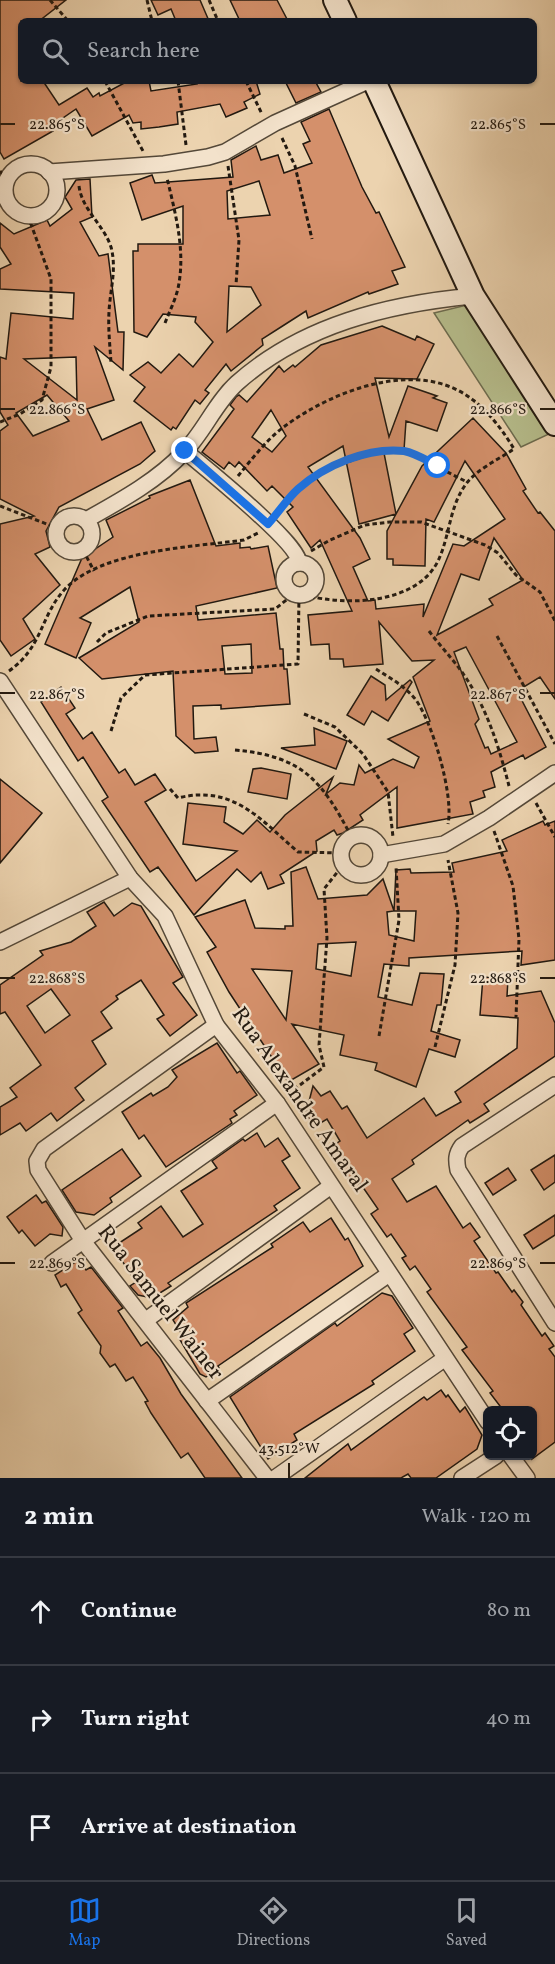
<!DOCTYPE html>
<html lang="en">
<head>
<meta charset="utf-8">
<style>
  :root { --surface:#171b24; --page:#242831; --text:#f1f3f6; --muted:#9ea1a6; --line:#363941; --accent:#1a73e8 }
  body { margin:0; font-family:Vollkorn,serif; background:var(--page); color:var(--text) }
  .controls { position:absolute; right:18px; bottom:18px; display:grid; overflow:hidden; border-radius:9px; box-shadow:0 2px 4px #0004 }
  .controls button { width:54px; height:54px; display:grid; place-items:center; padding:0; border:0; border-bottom:2px solid var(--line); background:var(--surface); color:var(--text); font:30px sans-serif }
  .stop { position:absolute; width:18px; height:18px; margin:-14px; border:4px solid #1a73e8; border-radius:50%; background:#fff }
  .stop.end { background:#1a73e8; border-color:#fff; box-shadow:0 2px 6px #0008 }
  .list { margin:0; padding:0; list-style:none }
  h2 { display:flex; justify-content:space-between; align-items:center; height:78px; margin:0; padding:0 24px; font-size:26px }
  h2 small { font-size:20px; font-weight:400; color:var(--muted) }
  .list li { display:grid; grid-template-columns:39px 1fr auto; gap:18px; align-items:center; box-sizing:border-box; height:108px; padding:0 24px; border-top:2px solid var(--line) }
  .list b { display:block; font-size:22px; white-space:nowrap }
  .list em { font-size:20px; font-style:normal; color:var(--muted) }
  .icon { flex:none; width:33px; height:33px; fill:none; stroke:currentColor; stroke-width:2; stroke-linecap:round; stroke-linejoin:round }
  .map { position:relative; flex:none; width:555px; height:1478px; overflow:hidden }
  .search { position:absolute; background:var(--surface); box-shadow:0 2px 4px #0004; left:18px; right:18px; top:18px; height:66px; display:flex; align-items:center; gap:15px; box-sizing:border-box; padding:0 21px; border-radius:9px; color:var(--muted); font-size:22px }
  .sheet { height:402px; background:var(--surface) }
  nav { display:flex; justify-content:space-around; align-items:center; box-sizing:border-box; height:84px; border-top:2px solid var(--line); background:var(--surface); font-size:16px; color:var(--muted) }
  nav a { display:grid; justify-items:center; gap:3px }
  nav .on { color:var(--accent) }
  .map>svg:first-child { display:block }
</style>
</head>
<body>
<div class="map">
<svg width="555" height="1478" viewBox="0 0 555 1478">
  <rect width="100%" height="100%" fill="#ecd3af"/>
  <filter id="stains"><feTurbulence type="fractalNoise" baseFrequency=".00333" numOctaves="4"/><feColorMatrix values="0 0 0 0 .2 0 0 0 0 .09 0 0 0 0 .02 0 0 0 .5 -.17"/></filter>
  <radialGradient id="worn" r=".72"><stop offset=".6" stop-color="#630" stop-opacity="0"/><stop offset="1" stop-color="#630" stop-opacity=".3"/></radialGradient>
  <path fill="#b6bd8c" stroke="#6c6b4e" stroke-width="1.5" d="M471,304L549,434L521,447L434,313Z"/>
  <g fill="#d4906b" stroke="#221910" stroke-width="1.5" fill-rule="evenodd">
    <path d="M0,0H66L39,21H21V81H43L59,105L87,88L93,97L99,93L100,96L128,81H149L151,91L197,84L196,81H256L260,94L244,102L247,108L226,117L220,104L177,112L178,124L159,127L141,129V122L133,123L129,115L92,136L76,109L50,127L53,131L4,159L0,152Z"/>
    <path d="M151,0H200L209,21H176L171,9L158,15Z"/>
    <path d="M230,0H277L288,21H240Z"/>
    <path d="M285,81H315L321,92L296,103Z"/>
    <path d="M329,109L362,187L376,213L379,212L405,267L392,271L398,284L369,294L368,292L308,318L306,311L281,327L262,339L263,345L231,371L226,364L205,390L209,393L200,404L195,400L176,429L173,427L171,430L134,401L145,387L130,375L148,362L161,373L179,354L193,367L213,342L195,322L196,317L163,314L147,337L134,332L133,251H138V244H183V206L142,220L130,183L152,175L155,183L233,177L231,160L256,146L261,160L278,155L284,173L312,163L303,144L310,141L301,122ZM259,181L270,215L228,219L227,191ZM229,286L251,287L261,305L227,332Z"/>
    <path d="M90,179L92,217L80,222L99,256L108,254L118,332H124L123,370L95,347L114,400L87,409L102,440L141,422L155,451L140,464L59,507L46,531L50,547L35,554L60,585L23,619L35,639L11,656L0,640V524L34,516L0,499V431L8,425L0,412V357L6,359L11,313L73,319L74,293L0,289V269L11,264L0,247V223L14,234L47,220L50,226L72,209L65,197L76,180ZM76,357L77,400L24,359ZM47,395L69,421L33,436L16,413Z"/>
    <path d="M382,326L415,340L417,336L434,344L417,379L375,378L389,437L408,386L437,396L433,398L447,403L437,431L406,421L404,450L383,448L396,514L422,466L473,418L506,453L526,489L523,491L538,513L540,512L555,531V699L540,677L517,691L546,747L525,759L523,755L491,772L495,787L483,791L485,797L470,802L473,814L397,828V787L360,815L363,820L343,833L337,835L334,830L316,841L317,851L280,875L284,883L268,889L261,872L251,882L237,869L194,915L158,867L150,872L102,801L108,797L83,757L78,761L41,702L61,687L75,708L66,714L83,739L92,732L119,773L125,769L135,785L155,774L166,790L145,802L196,881L237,851L183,844L188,803L226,807L224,822L243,834L257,820L270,832L285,815L333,777L326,794L340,783L354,785L359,765L365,773L393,759L414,768L419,757L388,739L430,721L413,677L434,660L412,661L379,622L383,664L344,667L343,659H330L329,644L311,645L308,615L352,611L320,540L311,548L287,512L293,507L272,486L267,491L239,462L235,467L229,462L224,469L202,452L234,409L230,405L236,397L239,395L247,402L279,366L284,372L293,365L295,367L321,345ZM271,410L286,436L272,452L252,437ZM343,446L359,524L396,514L387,531V559H393V565L425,566L426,519L434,522L465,461L505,519L464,546L453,544L423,617L424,604L376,609L375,600L368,601L353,567L370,559L360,538L308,467ZM494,538L523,580L489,599L493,605L437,635L461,574L479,580ZM466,647L517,742L491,754L488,747L485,748L475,724L479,719L454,652Z"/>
    <path d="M190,480L216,546L240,543V548L250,547L251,549L268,546L277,588L196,606L198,620L276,613L280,649H283L284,669H287L290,704L221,709V705L193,706L194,739L216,737L218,751L195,753L176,736L173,671L102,679L79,658L139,622L130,587L80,618L91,623L76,658L45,644L82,558L113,537L106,520L150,498L149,496ZM251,644L252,673L225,674L222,646Z"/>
    <path d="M371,676L385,685L386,700L410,680L412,682L388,721L372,711L364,725L347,715Z"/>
    <path d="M314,728L347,741L336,769L281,748L315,745Z"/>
    <path d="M261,768L291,774L287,799L248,792L253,769Z"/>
    <path d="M0,779L42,813L0,863Z"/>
    <path d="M543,821L545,825L555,821V960L521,965L522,951L409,958V966L384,964L378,997L412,1005L420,973L444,974L441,1005H437L431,1031L460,1040L455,1057L429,1049L416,1087L375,1070L377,1063L340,1055L344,1035L292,1024L319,1064L288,1082L229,992L207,952L216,947L195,917L245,900L255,928L285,929V926H293L291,872L306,867L318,899L367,895L383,879L394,911L387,912L389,935L414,941L416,911H394L396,870L410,869L411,873L454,872L452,863L507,851L502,840ZM356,942L351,976L316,969L318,944ZM252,969L292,971L286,1020Z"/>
    <path d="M104,902L114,916L132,903L141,906L183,977L173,983L197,1015L170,1036L157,1019L164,1015L141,980L116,996L118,999L101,1012L112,1028L92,1041L106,1064L75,1088L84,1100L57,1121L51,1113L26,1131L20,1123L0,1135V1107L17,1097L10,1088L41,1065L5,1012L0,1014V985L43,955L40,951L71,942L96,926L87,912ZM51,989L70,1015L45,1033L27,1006Z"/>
    <path d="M483,977L508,979L507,996L541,991L555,1023V1056L484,1104L489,1111L470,1123L468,1120L412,1160L414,1164L392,1179L407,1202L436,1186L463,1228L470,1223L480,1237L474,1241L496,1273L498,1272L512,1292L514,1290L523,1302L521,1305L542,1336L545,1333L554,1346L549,1349L555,1357V1442L532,1459V1410H503L490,1393L493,1391L462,1350L467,1347L427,1292L431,1289L415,1266L410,1270L402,1258L406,1256L391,1234L387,1237L371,1214L378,1209L360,1183L358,1185L352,1176L348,1178L336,1163L344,1159L334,1145L340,1141L327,1119L314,1127L306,1113L313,1086L321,1096L330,1091L342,1109L347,1106L367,1138L424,1098L436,1116L461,1102L455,1092L517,1048L518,1018L480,1015Z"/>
    <path d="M217,1043L237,1073L240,1071L257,1095L234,1111L237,1115L230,1119L232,1123L166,1167L144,1135L139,1139L122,1112L151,1093L153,1096L168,1087L177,1077L172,1070Z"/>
    <path d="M257,1133L265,1147L278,1138L290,1156L282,1161L300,1188L274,1206L277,1210L168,1283L171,1286L152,1298L138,1295L130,1286L136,1282L113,1247L142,1228L138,1223L161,1206L183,1237L203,1224L181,1191L217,1168L212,1161L243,1139L245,1141Z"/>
    <path d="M122,1149L141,1176L110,1198L112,1202L94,1215L76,1212L62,1190Z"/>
    <path d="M555,1155V1182L544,1190L531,1170Z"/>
    <path d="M508,1168L516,1180L493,1195L485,1183Z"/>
    <path d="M36,1195L42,1203L46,1201L63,1227L62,1236L50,1234L35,1246L22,1230L19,1233L7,1217Z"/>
    <path d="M555,1215V1235L533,1249L524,1235Z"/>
    <path d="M331,1218L345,1240L348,1238L363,1266L218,1366L219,1368L206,1377L200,1374L179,1338L183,1336L173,1320L188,1307L186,1303L273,1247L271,1244L303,1222L310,1232Z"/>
    <path d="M80,1259L86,1270L91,1267L123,1308L118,1311L141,1346L147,1342L160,1358L181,1394L242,1478H205L188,1453L181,1458L151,1413L145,1402L148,1401L133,1377L126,1381L115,1364L110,1367L100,1353L101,1346L78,1313L82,1310L66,1284L61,1287L55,1275Z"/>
    <path d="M382,1293L392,1296L413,1328L404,1334L415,1351L372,1381L374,1384L294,1434L297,1440L268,1459L230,1397L335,1323L337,1326Z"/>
    <path d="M441,1390L446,1397L448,1395L460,1412L465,1407L482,1435L477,1449L436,1478H411L408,1474L401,1478H305L348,1444L351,1450L424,1397L427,1400Z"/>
  </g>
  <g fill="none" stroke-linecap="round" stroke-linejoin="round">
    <g stroke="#544838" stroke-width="18">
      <g id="street">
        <circle cx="31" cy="190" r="26"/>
        <path d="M49,172L164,164L208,157L225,152L275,123L368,81"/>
        <path d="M185,451C205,468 299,543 299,563"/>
        <circle cx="74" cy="534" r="18"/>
        <path d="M86,520C120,501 157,481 184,452C204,432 215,403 237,383C302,325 388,304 473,296"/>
        <circle cx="300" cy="579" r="16"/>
        <path d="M0,681L130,878L165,916L216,1025L277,1103L488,1422"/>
        <circle cx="361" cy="855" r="20"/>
        <path d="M381,855L444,844L489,818L555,773"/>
        <path d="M0,942L130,878"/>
        <path d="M216,1025L44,1149L37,1161L38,1170L83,1241L267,1478"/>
        <path d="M555,1085L462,1146C456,1154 456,1160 458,1170L555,1323"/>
        <path d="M52,1263L277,1103"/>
        <path d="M146,1320L331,1186"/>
        <path d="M207,1401L389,1274"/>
        <path d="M511,1456L527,1478"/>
        <path d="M275,1478L444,1359"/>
        <path d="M462,1478L496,1456"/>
      </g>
    </g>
    <g stroke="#221910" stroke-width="26">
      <g id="secondary">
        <path d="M335,0L345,21"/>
        <path d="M374,81L473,296L555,424"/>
      </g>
    </g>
    <g stroke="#221910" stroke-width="3" stroke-dasharray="4.5 3" stroke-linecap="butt">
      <path d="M50,0L68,21"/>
      <path d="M147,0L152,21"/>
      <path d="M209,0L218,21"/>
      <path d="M105,81L143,151"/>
      <path d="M178,81L186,145"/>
      <path d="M246,81L262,114"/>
      <path d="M282,138L295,166L312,239"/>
      <path d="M228,166L239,240L236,285"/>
      <path d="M0,171L7,180"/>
      <path d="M79,186C82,210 104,225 111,247C117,269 110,290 109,312C108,329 110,346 111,363"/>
      <path d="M0,200L6,199"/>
      <path d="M165,323C170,310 177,297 179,283C185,248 175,212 167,178"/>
      <path d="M0,422L20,414L42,400L51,367V279L28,216"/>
      <path d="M238,476C252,459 267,439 285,426C334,390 419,357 473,400C489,412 504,432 514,449C499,459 476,470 466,484C449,507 450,536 438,561C416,605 345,606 305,595"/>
      <path d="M0,506L57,528"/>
      <path d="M277,513L298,489L329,468L374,453L406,451L467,482"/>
      <path d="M83,550L94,571"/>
      <path d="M311,551L330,540L365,525L390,522H421L485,545L498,553L516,575L540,592L555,621"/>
      <path d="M429,631C440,646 453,659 464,675C487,708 499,747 509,786"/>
      <path d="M497,636L555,744"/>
      <path d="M97,642L106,633L148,616L275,609L294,594"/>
      <path d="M376,669C390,678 405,686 416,700C433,724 454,796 448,824"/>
      <path d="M9,671C43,647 40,616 65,589C102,550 193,547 244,540L258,533"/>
      <path d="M304,714L335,727L363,754L388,792L393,837"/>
      <path d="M111,731L121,698L145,675L298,664L299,595"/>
      <path d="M235,750C302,756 322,780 352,838"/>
      <path d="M170,789L178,798C233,784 261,820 298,852L341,853"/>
      <path d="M536,803L555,837"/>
      <path d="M494,831L513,886L519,939L516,1017"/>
      <path d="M379,1036L399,920L396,867"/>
      <path d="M435,1047L455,965L458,913L448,860"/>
      <path d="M288,1094L324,1067L319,1045L327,938L324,889L343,865"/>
    </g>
    <use href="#street" stroke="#f3e2cb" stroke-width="15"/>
    <use href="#secondary" stroke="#f3e2cb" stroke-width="22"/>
  </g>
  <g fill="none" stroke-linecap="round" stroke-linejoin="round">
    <path stroke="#1a73e8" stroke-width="8" d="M185,451L268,524C278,513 287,499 298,489C325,465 368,447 404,451C415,453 428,461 438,466"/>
  </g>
  <path fill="none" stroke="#221910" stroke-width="2" d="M0,124H15M540,124H555M0,409H15M540,409H555M0,693H15M540,693H555M0,978H15M540,978H555M0,1263H15M540,1263H555M289,1463V1478"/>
  <g text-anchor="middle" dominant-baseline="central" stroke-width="4.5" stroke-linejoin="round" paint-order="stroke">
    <g font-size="22" fill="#221910" stroke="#f3e2cb">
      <text transform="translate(299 1100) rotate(55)">Rua Alexandre Amaral</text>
      <text transform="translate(160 1303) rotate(52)">Rua Samuel Wainer</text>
    </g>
  </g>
  <g font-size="15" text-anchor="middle" fill="#221910" stroke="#f3e2cb" stroke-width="4.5" stroke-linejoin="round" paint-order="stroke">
    <text x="57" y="129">22.865°S</text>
    <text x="498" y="129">22.865°S</text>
    <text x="57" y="414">22.866°S</text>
    <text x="498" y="414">22.866°S</text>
    <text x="57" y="699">22.867°S</text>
    <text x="498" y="699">22.867°S</text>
    <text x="57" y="983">22.868°S</text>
    <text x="498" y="983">22.868°S</text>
    <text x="57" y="1268">22.869°S</text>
    <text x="498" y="1268">22.869°S</text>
    <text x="289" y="1453">43.512°W</text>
  </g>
  <rect width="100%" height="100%" filter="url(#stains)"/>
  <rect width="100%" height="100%" fill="url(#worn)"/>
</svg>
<div class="controls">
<button><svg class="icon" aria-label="locate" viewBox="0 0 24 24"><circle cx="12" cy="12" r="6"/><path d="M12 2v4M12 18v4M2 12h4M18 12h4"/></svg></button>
</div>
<div class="stop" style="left:438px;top:466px"></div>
<div class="stop end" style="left:185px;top:451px"></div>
<div class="search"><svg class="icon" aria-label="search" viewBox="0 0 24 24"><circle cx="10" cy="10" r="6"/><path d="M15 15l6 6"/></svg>Search here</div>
</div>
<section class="sheet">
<h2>2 min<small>Walk · 120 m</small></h2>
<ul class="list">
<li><svg class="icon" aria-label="ahead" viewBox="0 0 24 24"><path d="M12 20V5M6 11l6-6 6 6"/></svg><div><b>Continue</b></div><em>80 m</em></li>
<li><svg class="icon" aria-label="right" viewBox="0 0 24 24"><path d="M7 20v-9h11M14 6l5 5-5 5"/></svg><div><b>Turn right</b></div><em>40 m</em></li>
<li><svg class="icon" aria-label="arrive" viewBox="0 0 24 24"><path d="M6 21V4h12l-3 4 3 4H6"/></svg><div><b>Arrive at destination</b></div></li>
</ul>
</section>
<nav>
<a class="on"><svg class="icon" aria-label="map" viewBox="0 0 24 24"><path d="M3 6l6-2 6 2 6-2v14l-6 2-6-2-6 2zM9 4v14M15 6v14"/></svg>Map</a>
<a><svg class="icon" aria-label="directions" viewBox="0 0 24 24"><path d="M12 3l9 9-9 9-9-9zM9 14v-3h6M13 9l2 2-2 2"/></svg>Directions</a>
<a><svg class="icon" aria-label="saved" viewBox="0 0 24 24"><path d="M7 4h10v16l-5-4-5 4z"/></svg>Saved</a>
</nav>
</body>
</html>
